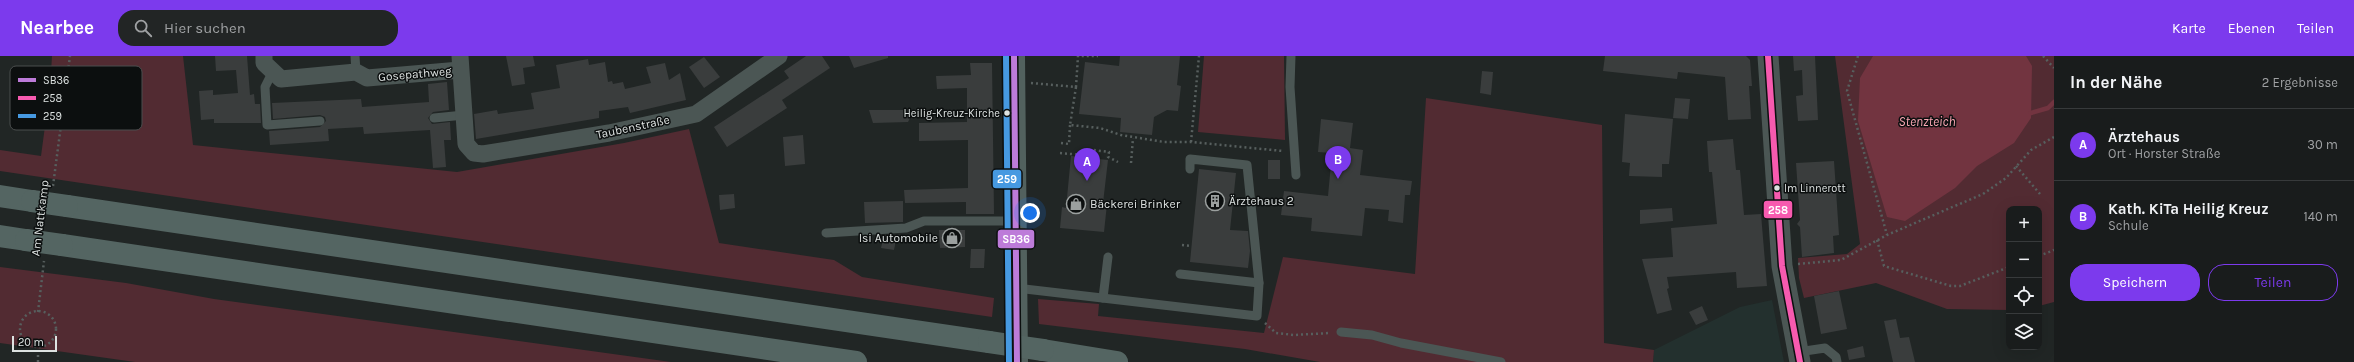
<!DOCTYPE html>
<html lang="de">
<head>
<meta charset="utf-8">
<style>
  :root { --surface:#191c1c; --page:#222525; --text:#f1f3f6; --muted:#9fa1a3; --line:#373a3b; --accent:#7c3aed }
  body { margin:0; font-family:Karla,sans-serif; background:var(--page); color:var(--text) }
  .controls { position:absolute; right:12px; bottom:12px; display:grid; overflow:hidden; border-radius:8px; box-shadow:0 4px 16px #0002 }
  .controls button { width:36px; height:36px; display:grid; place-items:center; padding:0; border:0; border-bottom:1px solid var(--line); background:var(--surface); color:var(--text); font:20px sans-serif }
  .scale { position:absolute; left:12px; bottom:10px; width:45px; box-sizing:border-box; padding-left:4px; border:2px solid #dde2e1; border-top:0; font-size:11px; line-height:14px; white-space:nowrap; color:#dde2e1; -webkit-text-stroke:3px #0c0f0f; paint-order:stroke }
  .you { position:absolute; left:1030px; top:157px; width:14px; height:14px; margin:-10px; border:3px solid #fff; border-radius:50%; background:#1a73e8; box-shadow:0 0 0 6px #1a73e833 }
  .badge { display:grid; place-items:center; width:26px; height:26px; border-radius:50%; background:var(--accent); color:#fff; font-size:13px; font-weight:700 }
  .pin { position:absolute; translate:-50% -33px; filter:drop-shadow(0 1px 2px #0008) }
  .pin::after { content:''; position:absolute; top:21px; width:14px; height:12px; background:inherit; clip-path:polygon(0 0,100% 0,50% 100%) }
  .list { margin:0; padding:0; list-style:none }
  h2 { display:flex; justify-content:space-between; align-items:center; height:52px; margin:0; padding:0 16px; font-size:17px }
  h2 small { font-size:13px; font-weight:400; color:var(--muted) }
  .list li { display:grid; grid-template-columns:26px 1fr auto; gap:12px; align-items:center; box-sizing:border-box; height:72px; padding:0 16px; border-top:1px solid var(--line) }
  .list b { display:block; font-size:15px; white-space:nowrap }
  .list p { margin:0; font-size:13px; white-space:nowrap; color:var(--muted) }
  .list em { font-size:13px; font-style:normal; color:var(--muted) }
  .actions { display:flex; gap:8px; padding:12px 16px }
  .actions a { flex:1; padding:9px 0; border:1px solid var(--accent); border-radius:16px; text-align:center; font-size:14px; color:var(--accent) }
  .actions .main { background:var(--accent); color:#fff }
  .icon { flex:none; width:22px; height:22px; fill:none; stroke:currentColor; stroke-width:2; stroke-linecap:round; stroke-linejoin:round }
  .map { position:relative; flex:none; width:2054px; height:306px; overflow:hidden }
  header { display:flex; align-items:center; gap:24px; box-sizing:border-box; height:56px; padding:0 20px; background:var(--accent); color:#fff }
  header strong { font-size:19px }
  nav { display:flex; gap:22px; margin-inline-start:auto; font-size:14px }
  .search { width:280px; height:36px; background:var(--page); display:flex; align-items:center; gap:10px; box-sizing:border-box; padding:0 14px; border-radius:16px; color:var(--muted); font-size:15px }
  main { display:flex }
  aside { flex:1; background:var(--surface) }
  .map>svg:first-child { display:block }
</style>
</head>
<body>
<header>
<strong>Nearbee</strong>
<div class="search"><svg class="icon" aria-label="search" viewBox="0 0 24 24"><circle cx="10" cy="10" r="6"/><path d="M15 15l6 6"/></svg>Hier suchen</div>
<nav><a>Karte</a><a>Ebenen</a><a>Teilen</a></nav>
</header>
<main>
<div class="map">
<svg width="2054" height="306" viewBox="0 0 2054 306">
  <rect width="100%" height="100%" fill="#212625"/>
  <path fill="#23302e" d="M1772,244L1784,306H1653L1654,294L1740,251Z"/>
  <g fill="#522b32">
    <path d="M52,0H183L193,89L457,116L624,87L689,73L719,187L834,204L862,221L994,242L992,261L0,115V94L41,100L50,33Z"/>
    <path d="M1204,0H1284L1285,84L1198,76Z"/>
    <path d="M1835,0H2054V246L2039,250V153H2009V254L1947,253L1876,227L1804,242L1799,222L1798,202L1847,198L1860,188Z"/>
    <path d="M1426,42L1602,69L1604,287L1654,294L1653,306H1320L1245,293L1039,268L1038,243L1099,248L1098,260L1264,277L1283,201L1415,218Z"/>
    <path d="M0,211L126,227L214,243L671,306H135L0,287Z"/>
  </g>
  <path fill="#723440" d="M1873,0H2026L2032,10L2031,62L2014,87L1977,110L1955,132L1905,165L1887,161L1858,65L1860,22Z"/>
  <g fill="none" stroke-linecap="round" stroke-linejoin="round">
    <path stroke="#723440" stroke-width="4.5" d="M2031,57L2048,52L2054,46"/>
  </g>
  <g fill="#3a3d3d">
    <path d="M215,0H247L250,39L254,38L255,48H260L261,67H214V63L201,64L199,35L213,34V39L238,37L236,14L216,15Z"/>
    <path d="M506,0H533L535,10L523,12L525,28L512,30Z"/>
    <path d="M806,0H822L830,12L782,44L787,52L727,91L714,71L789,22L784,15Z"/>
    <path d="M849,0H888V2L854,12Z"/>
    <path d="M1120,0H1180L1177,29L1181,30L1178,55L1167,54L1154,61L1152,79L1120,76L1121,62L1079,58L1085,6L1119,10Z"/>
    <path d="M1605,0H1746L1750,4L1752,30H1749L1751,63L1728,64L1725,21L1678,16L1677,23L1603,15Z"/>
    <path d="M1793,0H1815L1818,64L1798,65L1796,40L1803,39L1802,14L1794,15Z"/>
    <path d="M704,1L720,21L704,32L689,11Z"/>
    <path d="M588,3L589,9L605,6L608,26L612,25L613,28L623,26L625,33L651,27L646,11L665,7L669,24L680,17L686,44L630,57L628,51L599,55V62L476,83L474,58L497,54L498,58L534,53L531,37L560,32L556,9Z"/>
    <path d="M970,7H992L994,158H966V146L905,147L904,134L968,132V84L919,85V67L967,66V32L937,33L936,20L971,19Z"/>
    <path d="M1482,15L1493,16L1491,39L1480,37Z"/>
    <path d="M447,26L449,54L433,56L428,62L432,68L450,66L451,84H444L446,111L433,112L430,74L364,78L363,71L328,73L329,85L270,89L269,75L320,71L326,65L325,61L320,59L273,63L272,47L361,43L362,51L429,46L428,28Z"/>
    <path d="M1675,42L1690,43L1688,63L1673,62Z"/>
    <path d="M869,54H914L908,66L873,67Z"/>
    <path d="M1625,58L1673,63L1669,108H1662V121L1629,120L1630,107L1622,106Z"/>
    <path d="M1321,63L1353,67L1350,92L1363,94L1360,119L1412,125L1410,139H1405L1403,167L1388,165L1389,154L1365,152L1362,180L1311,175L1312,162L1281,159L1284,135L1328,140L1332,97L1318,96Z"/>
    <path d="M803,79L805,108L785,110L783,81Z"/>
    <path d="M1733,83L1736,114H1740L1744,159L1761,158L1767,230L1737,232L1736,216L1667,221L1669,232L1667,233L1672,254L1657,258L1642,203L1673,201L1671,172L1717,168L1712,116H1709L1707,85Z"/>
    <path d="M1071,100L1108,104L1103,147L1107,148L1104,176L1060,172L1062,151L1066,152Z"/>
    <rect x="1268" y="104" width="12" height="19"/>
    <path d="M1834,105L1839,179L1833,180L1834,197L1802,201L1800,171L1797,168L1800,164L1796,107Z"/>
    <path d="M1199,113L1236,117L1230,174L1248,175L1250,195L1248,212L1190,206Z"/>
    <path d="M734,138L735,152L720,154L719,139Z"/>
    <path d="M903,145V166L865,167L864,146Z"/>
    <path d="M1672,152L1673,165L1640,168V154Z"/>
    <path d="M939,174H965V191L940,192Z"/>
    <path d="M884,179H897L894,194L881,192Z"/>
    <path d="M971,193H985L984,212H970Z"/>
    <path d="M1839,235L1847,273L1821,278L1814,240Z"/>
    <path d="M1702,250L1708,264L1696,269L1689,256Z"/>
    <path d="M1896,263L1900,282L1909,281L1915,306H1893L1884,265Z"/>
    <path d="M1863,290L1865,301L1849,304L1847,294Z"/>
  </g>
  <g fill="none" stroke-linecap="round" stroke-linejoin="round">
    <g stroke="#575f5e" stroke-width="2.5" stroke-dasharray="2 3" stroke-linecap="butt">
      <path d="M1858,0L1847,35L1887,179"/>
      <path d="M2043,0L2054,12"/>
      <path d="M1031,27L1076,31L1078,0H1098"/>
      <path d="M1076,31L1070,69L1100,72L1121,79L1164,86H1191L1283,95"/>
      <path d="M1191,86L1199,0"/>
      <path d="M1061,87L1069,88L1070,69"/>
      <path d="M1060,97L1093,100V94L1109,96L1108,101L1118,106"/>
      <path d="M1131,107L1133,82"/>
      <path d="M2016,110L2040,138"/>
      <path d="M53,130L70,0"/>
      <path d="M1877,184L1884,210L1951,230H1960L2009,211"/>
      <path d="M1182,189L1191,190"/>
      <path d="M2039,200L2054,194"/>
      <path d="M1798,208L1841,204L1887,179L1983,138L2006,122L2031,94L2054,81"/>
      <circle cx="38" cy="273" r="18"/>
      <path d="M38,256L44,205"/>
      <path d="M1265,267L1276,277L1294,279L1330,277"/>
      <path d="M38,306V290"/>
    </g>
    <g stroke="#4b5654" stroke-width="9">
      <path d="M355,0L356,16"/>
      <path d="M1291,0L1290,31L1296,119"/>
      <path d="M273,15L265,31L267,69L320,65"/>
      <path d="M434,62L464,59"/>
      <path d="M826,177L906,172L924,165H1015"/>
      <path d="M1180,218L1259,227"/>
      <path d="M1016,232L1257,260L1259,227L1247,109L1190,103V113"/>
      <path d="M1103,242L1108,201"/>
      <path d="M1341,276L1372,279L1401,287L1501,306"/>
      <path d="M1798,296L1825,292L1836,301L1837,306"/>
    </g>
    <g stroke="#4b5654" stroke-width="17">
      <path d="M264,0V7L281,23L356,16L367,22L460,14"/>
      <path d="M460,0L466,88L474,97L483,98L609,77L696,58L779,0"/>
    </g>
    <path stroke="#4b5654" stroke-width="21" d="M1768,0L1782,210L1800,306"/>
    <path stroke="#52615e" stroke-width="22" d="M1014,0L1017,306"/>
    <g stroke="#546562" stroke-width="22">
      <path d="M0,140L32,145"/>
      <path d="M67,150L989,286"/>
      <path d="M0,180L26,184"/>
      <path d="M62,189L856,306"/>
      <path d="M1043,294L1117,306"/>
    </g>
    <g stroke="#546562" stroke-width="22">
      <path d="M32,145L67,150"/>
      <path d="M26,184L62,189"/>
      <path d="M989,286L1043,294"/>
    </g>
    <g stroke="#0c0f0f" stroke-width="9">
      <path id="bus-1" d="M1014,0L1017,306"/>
    </g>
    <g stroke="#0c0f0f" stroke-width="9">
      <path id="bus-2" d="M1768,0L1782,210L1800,306"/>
    </g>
    <g stroke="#0c0f0f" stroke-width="9">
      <path id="bus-3" d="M1006,0L1009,306"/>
    </g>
    <use href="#bus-1" stroke="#bd7bd9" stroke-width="6"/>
    <use href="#bus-2" stroke="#f75aaf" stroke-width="6"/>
    <use href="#bus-3" stroke="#4699e1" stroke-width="6"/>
  </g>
  <defs>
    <g id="building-ring" transform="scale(1)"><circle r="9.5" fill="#0c0f0f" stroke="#9ba09f" stroke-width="1.5"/><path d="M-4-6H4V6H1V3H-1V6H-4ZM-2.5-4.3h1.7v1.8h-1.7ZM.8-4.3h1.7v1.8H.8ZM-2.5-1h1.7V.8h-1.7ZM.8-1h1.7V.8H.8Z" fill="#9ba09f"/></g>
    <g id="shop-ring" transform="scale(1)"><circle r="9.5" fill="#0c0f0f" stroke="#9ba09f" stroke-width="1.5"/><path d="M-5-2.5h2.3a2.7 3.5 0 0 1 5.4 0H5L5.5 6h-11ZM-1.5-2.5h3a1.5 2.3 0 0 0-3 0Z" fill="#9ba09f"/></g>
  </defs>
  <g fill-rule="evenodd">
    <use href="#building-ring" x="1215" y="145"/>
    <use href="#shop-ring" x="1076" y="148"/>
    <use href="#shop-ring" x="952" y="182"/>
  </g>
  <g fill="#dde2e1" stroke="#0c0f0f" stroke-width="1.5">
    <circle cx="1007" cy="57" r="3.5"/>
    <circle cx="1777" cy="132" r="3.5"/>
  </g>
  <g text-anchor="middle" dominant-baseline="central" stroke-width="3" stroke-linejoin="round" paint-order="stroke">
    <g font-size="11" fill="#dde2e1" stroke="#0c0f0f" text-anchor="end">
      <text x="1000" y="57">Heilig-Kreuz-Kirche</text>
      <text x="1784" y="132" text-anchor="start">Im Linnerott</text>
    </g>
    <g font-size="12" fill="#dde2e1" stroke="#0c0f0f">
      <text transform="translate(415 18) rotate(-5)">Gosepathweg</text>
      <text transform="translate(633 71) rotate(-12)">Taubenstraße</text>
      <text transform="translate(40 162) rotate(-83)">Am Nattkamp</text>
    </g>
    <g font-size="12" fill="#dde2e1" stroke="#0c0f0f" text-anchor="start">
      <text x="1229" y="145">Ärztehaus 2</text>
      <text x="1090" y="148">Bäckerei Brinker</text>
      <text x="938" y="182" text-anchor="end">Isi Automobile</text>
    </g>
    <g font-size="13" font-style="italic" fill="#fca8b5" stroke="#0c0f0f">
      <text x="1927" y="65">Stenzteich</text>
    </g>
  </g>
  <rect x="10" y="10" width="132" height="64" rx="6" fill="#0c0f0f" stroke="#4b4e4e" stroke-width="1"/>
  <rect x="18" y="22" width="18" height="4" fill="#bd7bd9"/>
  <rect x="18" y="40" width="18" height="4" fill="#f75aaf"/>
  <rect x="18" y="58" width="18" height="4" fill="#4699e1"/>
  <g font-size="11" fill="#dde2e1">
    <text x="43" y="28">SB36</text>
    <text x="43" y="46">258</text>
    <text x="43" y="64">259</text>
  </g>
  <g stroke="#0c0f0f" stroke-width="1.5">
    <rect x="992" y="113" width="30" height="20" rx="4" fill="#4699e1"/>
    <rect x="1763" y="144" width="30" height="19" rx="4" fill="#f75aaf"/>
    <rect x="997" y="173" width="38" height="20" rx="4" fill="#bd7bd9"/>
  </g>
  <g font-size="11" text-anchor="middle" font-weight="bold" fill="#fff">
    <text x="1007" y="127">259</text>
    <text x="1778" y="158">258</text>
    <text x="1016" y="187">SB36</text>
  </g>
</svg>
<div class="controls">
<button>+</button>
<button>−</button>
<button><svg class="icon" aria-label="locate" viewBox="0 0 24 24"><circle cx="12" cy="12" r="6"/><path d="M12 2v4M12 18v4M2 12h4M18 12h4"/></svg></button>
<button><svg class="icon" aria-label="layers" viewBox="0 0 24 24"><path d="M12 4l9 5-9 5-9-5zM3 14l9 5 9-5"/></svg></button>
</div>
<div class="scale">20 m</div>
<div class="you"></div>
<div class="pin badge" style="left:1087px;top:125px">A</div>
<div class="pin badge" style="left:1338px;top:123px">B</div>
</div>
<aside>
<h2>In der Nähe<small>2 Ergebnisse</small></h2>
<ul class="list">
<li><span class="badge">A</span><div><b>Ärztehaus</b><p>Ort · Horster Straße</p></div><em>30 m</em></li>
<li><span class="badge">B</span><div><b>Kath. KiTa Heilig Kreuz</b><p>Schule</p></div><em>140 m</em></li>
</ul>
<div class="actions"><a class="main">Speichern</a><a>Teilen</a></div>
</aside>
</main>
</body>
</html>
